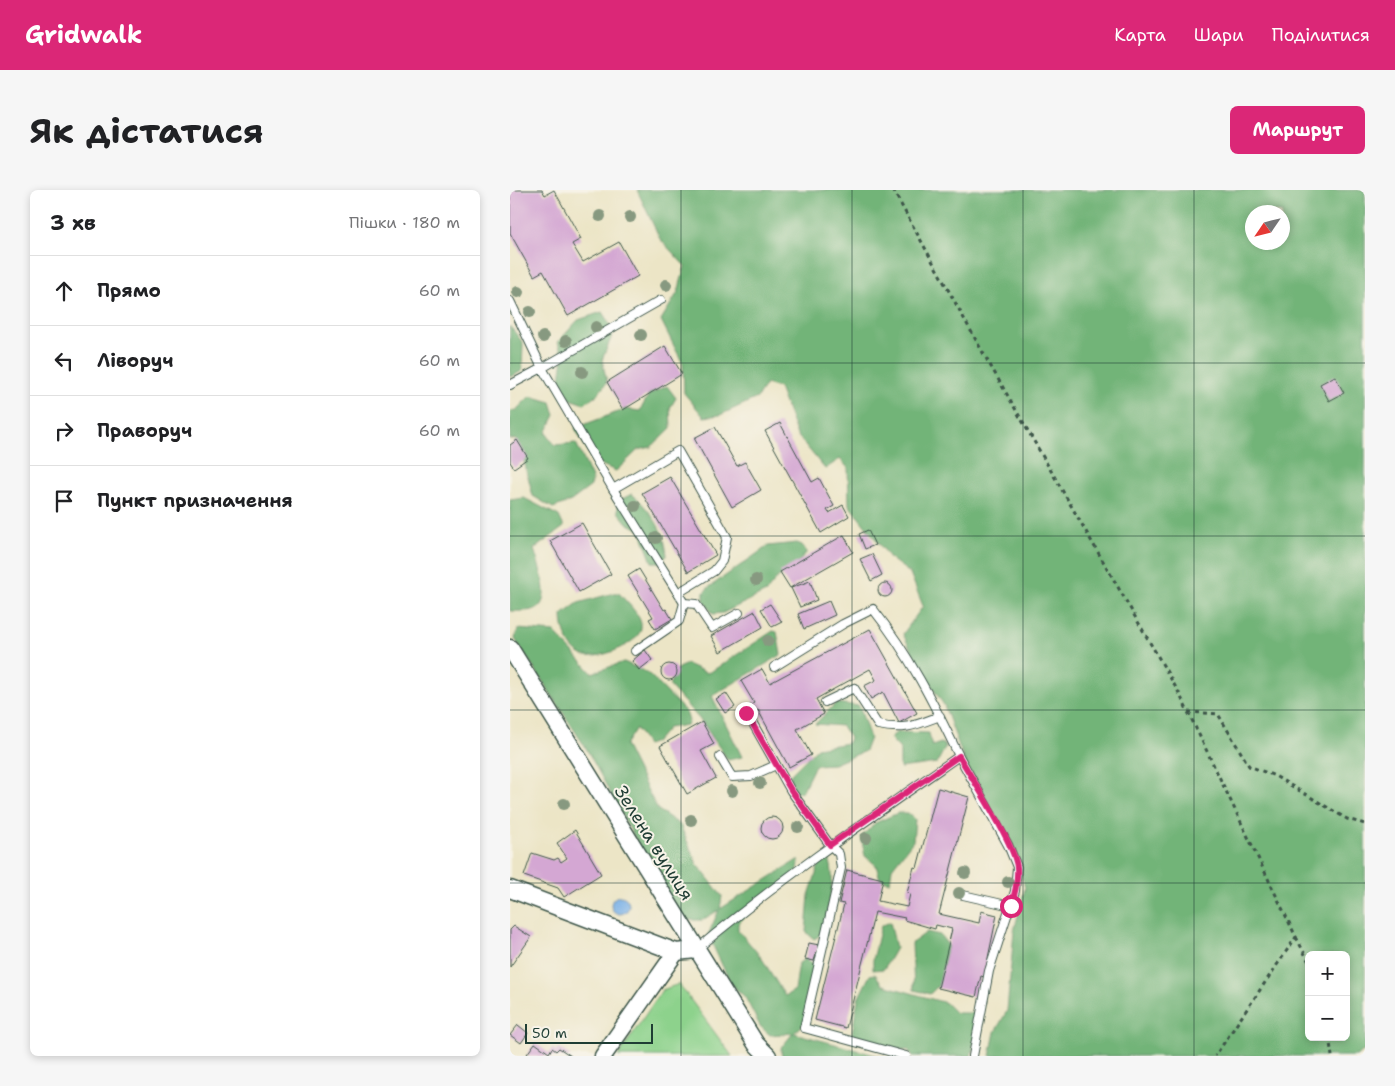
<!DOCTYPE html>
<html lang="uk">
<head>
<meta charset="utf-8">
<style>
  :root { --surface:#fff; --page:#f6f6f6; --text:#202124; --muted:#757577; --line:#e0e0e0; --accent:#db2777 }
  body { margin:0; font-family:"Shantell Sans",sans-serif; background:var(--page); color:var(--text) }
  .controls { position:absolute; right:15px; bottom:15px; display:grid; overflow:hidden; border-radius:8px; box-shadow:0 2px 8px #0003 }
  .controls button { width:45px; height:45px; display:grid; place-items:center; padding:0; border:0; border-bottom:1px solid var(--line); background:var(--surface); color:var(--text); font:25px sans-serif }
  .compass { position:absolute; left:735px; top:15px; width:45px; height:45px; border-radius:50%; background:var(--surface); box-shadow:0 2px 8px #0003; rotate:235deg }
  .scale { position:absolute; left:15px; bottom:12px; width:128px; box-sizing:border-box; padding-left:5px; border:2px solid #1f3d34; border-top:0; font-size:14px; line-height:18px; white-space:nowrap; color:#1f3d34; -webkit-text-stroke:4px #f7f3e8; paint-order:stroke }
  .stop { position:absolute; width:15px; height:15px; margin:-11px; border:4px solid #db2777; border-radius:50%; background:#fff }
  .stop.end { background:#db2777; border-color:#fff; box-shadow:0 1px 5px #0008 }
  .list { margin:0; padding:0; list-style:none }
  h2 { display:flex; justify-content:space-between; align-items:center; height:65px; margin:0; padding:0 20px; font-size:21px }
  h2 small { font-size:16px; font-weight:400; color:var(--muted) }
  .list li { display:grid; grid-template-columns:32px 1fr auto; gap:15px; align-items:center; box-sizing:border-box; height:70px; padding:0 20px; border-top:1px solid var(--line) }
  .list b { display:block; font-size:19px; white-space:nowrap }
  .list em { font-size:16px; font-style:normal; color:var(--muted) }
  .icon { flex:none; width:28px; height:28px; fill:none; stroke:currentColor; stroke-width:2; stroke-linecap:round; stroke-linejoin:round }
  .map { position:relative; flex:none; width:855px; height:866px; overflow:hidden; border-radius:8px }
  header { display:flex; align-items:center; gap:30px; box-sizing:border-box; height:70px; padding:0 25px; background:var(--accent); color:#fff }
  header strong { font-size:24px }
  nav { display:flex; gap:28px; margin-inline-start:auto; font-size:18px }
  .intro { display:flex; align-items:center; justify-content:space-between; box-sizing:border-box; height:120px; padding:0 30px }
  h1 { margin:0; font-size:35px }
  .button { padding:12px 22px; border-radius:8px; background:var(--accent); color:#fff; font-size:18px; font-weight:700 }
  main { display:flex; gap:30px; padding:0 30px }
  aside { flex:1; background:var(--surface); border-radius:8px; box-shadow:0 2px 8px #0003 }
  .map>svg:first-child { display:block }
</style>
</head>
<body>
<header>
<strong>Gridwalk</strong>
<nav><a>Карта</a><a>Шари</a><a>Поділитися</a></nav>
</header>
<div class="intro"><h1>Як дістатися</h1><a class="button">Маршрут</a></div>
<main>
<aside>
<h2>3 хв<small>Пішки · 180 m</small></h2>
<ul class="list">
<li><svg class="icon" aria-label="ahead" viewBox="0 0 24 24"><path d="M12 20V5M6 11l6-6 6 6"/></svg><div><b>Прямо</b></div><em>60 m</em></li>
<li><svg class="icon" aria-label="left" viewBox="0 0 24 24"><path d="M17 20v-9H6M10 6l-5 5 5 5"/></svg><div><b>Ліворуч</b></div><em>60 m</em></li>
<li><svg class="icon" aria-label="right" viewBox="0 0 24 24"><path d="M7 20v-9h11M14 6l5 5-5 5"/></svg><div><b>Праворуч</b></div><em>60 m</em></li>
<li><svg class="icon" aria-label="arrive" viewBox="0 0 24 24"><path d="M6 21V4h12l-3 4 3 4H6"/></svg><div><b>Пункт призначення</b></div></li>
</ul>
</aside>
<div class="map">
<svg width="855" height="866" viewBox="0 0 855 866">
  <rect width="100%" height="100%" fill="#f7f3e8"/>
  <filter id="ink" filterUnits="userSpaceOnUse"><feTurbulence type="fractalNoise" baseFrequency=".02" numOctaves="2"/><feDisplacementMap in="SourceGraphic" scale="10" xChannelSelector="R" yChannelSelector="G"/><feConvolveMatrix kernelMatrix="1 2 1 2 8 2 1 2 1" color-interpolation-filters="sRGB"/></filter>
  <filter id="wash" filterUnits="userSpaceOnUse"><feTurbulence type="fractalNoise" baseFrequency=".0096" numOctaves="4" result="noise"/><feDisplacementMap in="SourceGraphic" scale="20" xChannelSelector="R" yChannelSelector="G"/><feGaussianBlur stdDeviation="1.12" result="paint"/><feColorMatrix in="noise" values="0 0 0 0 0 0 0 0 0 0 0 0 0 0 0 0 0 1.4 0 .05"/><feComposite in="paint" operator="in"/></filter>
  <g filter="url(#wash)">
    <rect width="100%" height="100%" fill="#ece5c6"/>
    <path fill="#8dd28c" stroke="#568860" d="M169,794L222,866H108L152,800Z"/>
    <g fill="#72b478" stroke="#487856" fill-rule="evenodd">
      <path d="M127,0H855V860L846,866H480L485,842L497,821L504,741L515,698L503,657L456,575L434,515L413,484L393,444L413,416L400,383L381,369L339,315L338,278L330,269L315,279L287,245L269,198L256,194L247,208L210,225L194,227L174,203L173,174L151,130L168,102L175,76L150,49ZM742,22H772V52H742ZM799,765H836V847H799Z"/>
      <path d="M92,122L104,141L92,170L97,192L88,204L74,214L60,209L50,190L53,168L48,152L68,130Z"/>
      <path d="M0,136L13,153L12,181L0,187Z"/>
      <path d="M157,196L166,208L160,218L161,238L141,257L128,260L106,281L83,271L65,238L116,219L130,221L139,204Z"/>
      <path d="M20,206L41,212L45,225L36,243L45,255L66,253L82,288L81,296L61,311L43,318L23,306L10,255L7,250L0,249V221L6,220Z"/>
      <path d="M122,304C140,320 155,340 157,366L150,372H142L130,340L117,333L108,322V311Z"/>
      <path d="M14,308L49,326L54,337L24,359C27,371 43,410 27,418C21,422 8,421 0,421V310Z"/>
      <path d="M287,353L292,355L297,362L285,376L268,387L256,402L213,423L203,424L194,411V402L198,398L258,356Z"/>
      <path d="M104,403H109C116,412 133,426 131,438C129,455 86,471 72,465C58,459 52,439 52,425L68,413Z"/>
      <path d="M8,439L44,442L82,483L114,472L138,483L176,522L179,531L177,535L158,538L146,552L137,555L126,538L115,555L147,619L170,635L187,674L212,706L210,719L289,669C289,695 274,691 258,703C247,712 237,724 228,734V740L251,767L275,806L285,800L289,773L295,769L307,776L294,834L284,843L369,866H272L271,858L283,843L260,845L250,836L235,807L221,794L198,745L209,720L192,730H176L154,702L76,558L5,449Z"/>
      <path d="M263,441L267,442L271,465L202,506L232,567L218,570L192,532L159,495L168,478L177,474L197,483L202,481Z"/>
      <path d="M326,513L349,516L360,548L355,561L324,574L305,575L292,602L279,603L281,584L307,558L338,553L340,548L332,536L305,534Z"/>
      <path d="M387,542L419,543L422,556L431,553L436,556L427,573L390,578V559L380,548Z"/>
      <path d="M388,623H398L405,629L403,651L382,678L380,692L370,689L366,675L355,666L351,647L365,633Z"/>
      <path d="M318,667C328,686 317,725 311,745L304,749L296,742L299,705L310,672Z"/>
      <path d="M380,732L386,758L374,779L363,780V770L371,736Z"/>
      <path d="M417,742L430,745L438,755L430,794L420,804L404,800L402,753Z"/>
      <path d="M365,784L373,795L436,813L446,823H465L469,833L461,866H403L398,860C382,858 347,861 342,843L348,809L360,785Z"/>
    </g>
    <circle fill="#77afe7" stroke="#4b768e" cx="110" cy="715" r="9"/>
    <g id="blocks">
      <g fill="#d4a7d3">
        <path d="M0,0H32L35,5L44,0L71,49L62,54L73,72L109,52L128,86L58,126L33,81L24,86L0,43Z"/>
        <path d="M155,156L172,184L113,220L97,192Z"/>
        <path d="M825,186L834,203L819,211L810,194Z"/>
        <path d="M270,233L302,292L309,288L324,316L317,320L319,323L333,315L339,326L311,343L255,241Z"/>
        <path d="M205,237L227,276L235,272L251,300L222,317L184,248Z"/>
        <path d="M7,250L18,268L4,278L0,272V255Z"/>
        <path d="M160,287L206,365L178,382L132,303Z"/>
        <path d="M72,333L101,384L69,402L40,351Z"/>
        <path d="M358,340L365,355L355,359L349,344Z"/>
        <path d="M334,345L343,362L280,398L270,382Z"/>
        <path d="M362,364L372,385L361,391L350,369Z"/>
        <path d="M129,379L154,420L156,419L162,429L145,439L139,429L143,427L118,386Z"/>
        <path d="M300,391L307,410L290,417L281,398Z"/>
        <circle cx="375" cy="400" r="7"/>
        <path d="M319,411L325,425L294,439L288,424Z"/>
        <path d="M260,414L272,432L262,437L251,419Z"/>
        <path d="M245,421L253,437L210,462L201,446Z"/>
        <path d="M360,439L407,523L389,533L373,502L361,509L354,496L366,490L360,479L306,509L314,524L287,539L301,565L279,577L248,520L243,523L239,516L244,513L231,491L252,479L260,493Z"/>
        <path d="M135,460L142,470L129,480L122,471Z"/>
        <circle cx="159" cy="482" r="8"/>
        <path d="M216,503L225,517L215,523L206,509Z"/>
        <path d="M192,532L204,554L191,561L206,588L177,604L150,556Z"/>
        <path d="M428,598L459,607L429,724L469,733L471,721L487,725L474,787L471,786L466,807L428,798L442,739L426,735L425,739L394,730L395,728L365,722L336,838L305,830L334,714L329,713L337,680L373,689L368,711L397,717L400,704L397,703L404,677L407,678Z"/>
        <circle cx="262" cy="638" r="11"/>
        <path d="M65,640L91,684L54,707L48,698L14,686L22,663L44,670L48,668L51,672L57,668L47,653Z"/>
        <path d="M4,736L21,747L0,777V740Z"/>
        <path d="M299,753L309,755L304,771L295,769Z"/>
        <path d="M8,835L18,843L11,853L0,845Z"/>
        <path d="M25,853L39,863L42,858L46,861L49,858L61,866H20L17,864Z"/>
      </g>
    </g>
  </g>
  <g filter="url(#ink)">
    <use href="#blocks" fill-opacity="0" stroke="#3e564a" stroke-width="1"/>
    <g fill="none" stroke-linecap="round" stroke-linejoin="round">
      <g stroke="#3e564a" stroke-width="10">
        <g id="service">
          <path d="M151,110L32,178L103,299L168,261L217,347L212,371L204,381L168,403"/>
          <path d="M0,111L32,178L0,195"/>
          <path d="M103,299L174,413L186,414L202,438L229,423"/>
          <path d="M125,461L169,431L174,413"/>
          <path d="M315,512L344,498L368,535C394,541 406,535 430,526"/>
          <path d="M237,523L281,601L320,655L329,664L331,678L294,838L396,866"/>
          <path d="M449,566L498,655L507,677L505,701L479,781L463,866"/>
          <path d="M210,567L222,587L241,586L266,575"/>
          <path d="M453,705L501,716"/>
          <path d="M187,759C271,689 360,628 449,566C424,514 399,464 363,419L333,434L264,477"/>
        </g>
      </g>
      <g stroke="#3e564a" stroke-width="19">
        <g id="minor">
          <path d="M0,458L246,854L258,866"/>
          <path d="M0,699L166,762L186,760"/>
          <path d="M93,866L166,762"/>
        </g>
      </g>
      <g stroke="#3e564a" stroke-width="3" stroke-dasharray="4 4" stroke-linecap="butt">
        <path d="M383,0L472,161L669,503L786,747L705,866"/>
        <path d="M678,522L708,524L739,576L765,586L837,629L855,634"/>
        <path d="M786,747L799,772"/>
        <path d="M819,847L822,866"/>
      </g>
      <use href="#service" stroke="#fff" stroke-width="8"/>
      <use href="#minor" stroke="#fff" stroke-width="16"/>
    </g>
    <g fill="#879980">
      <circle cx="90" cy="26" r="6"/>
      <circle cx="120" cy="27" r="6"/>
      <circle cx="156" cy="95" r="6"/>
      <circle cx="8" cy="102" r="6"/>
      <circle cx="20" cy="122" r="6"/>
      <circle cx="86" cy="137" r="6"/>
      <circle cx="131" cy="145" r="6"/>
      <circle cx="33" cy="147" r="6"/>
      <circle cx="56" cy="151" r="6"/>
      <circle cx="72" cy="182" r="6"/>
      <circle cx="125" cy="316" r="6"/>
      <circle cx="146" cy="348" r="6"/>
      <circle cx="246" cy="390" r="6"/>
      <circle cx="258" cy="451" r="6"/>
      <circle cx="250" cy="593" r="6"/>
      <circle cx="222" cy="601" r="6"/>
      <circle cx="54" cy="614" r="6"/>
      <circle cx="181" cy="630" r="6"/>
      <circle cx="288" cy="637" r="6"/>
      <circle cx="356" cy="648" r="6"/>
      <circle cx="455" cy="683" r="6"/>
      <circle cx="498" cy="692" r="6"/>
      <circle cx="449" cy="703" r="6"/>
    </g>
  </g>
  <g fill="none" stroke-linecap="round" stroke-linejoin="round" filter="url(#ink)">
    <path stroke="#db2777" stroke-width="6" d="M236,523L281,600L320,655L449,566C463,590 504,653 507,677C508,690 505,704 501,716"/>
  </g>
  <path fill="none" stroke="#1f3d34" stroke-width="1" stroke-opacity="0.55" d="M171,0V866M342,0V866M513,0V866M684,0V866M0,173H855M0,346H855M0,520H855M0,693H855"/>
  <g text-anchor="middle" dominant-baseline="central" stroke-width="4" stroke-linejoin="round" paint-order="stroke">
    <g font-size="18" fill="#1f3d34" stroke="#f7f3e8">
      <text transform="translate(144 653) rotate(58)">Зелена вулиця</text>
    </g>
  </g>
</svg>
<div class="controls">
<button>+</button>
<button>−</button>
</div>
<svg class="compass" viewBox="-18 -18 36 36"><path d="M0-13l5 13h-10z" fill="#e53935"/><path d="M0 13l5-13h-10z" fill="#757577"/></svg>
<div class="scale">50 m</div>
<div class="stop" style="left:501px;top:716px"></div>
<div class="stop end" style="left:236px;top:523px"></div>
</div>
</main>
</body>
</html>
